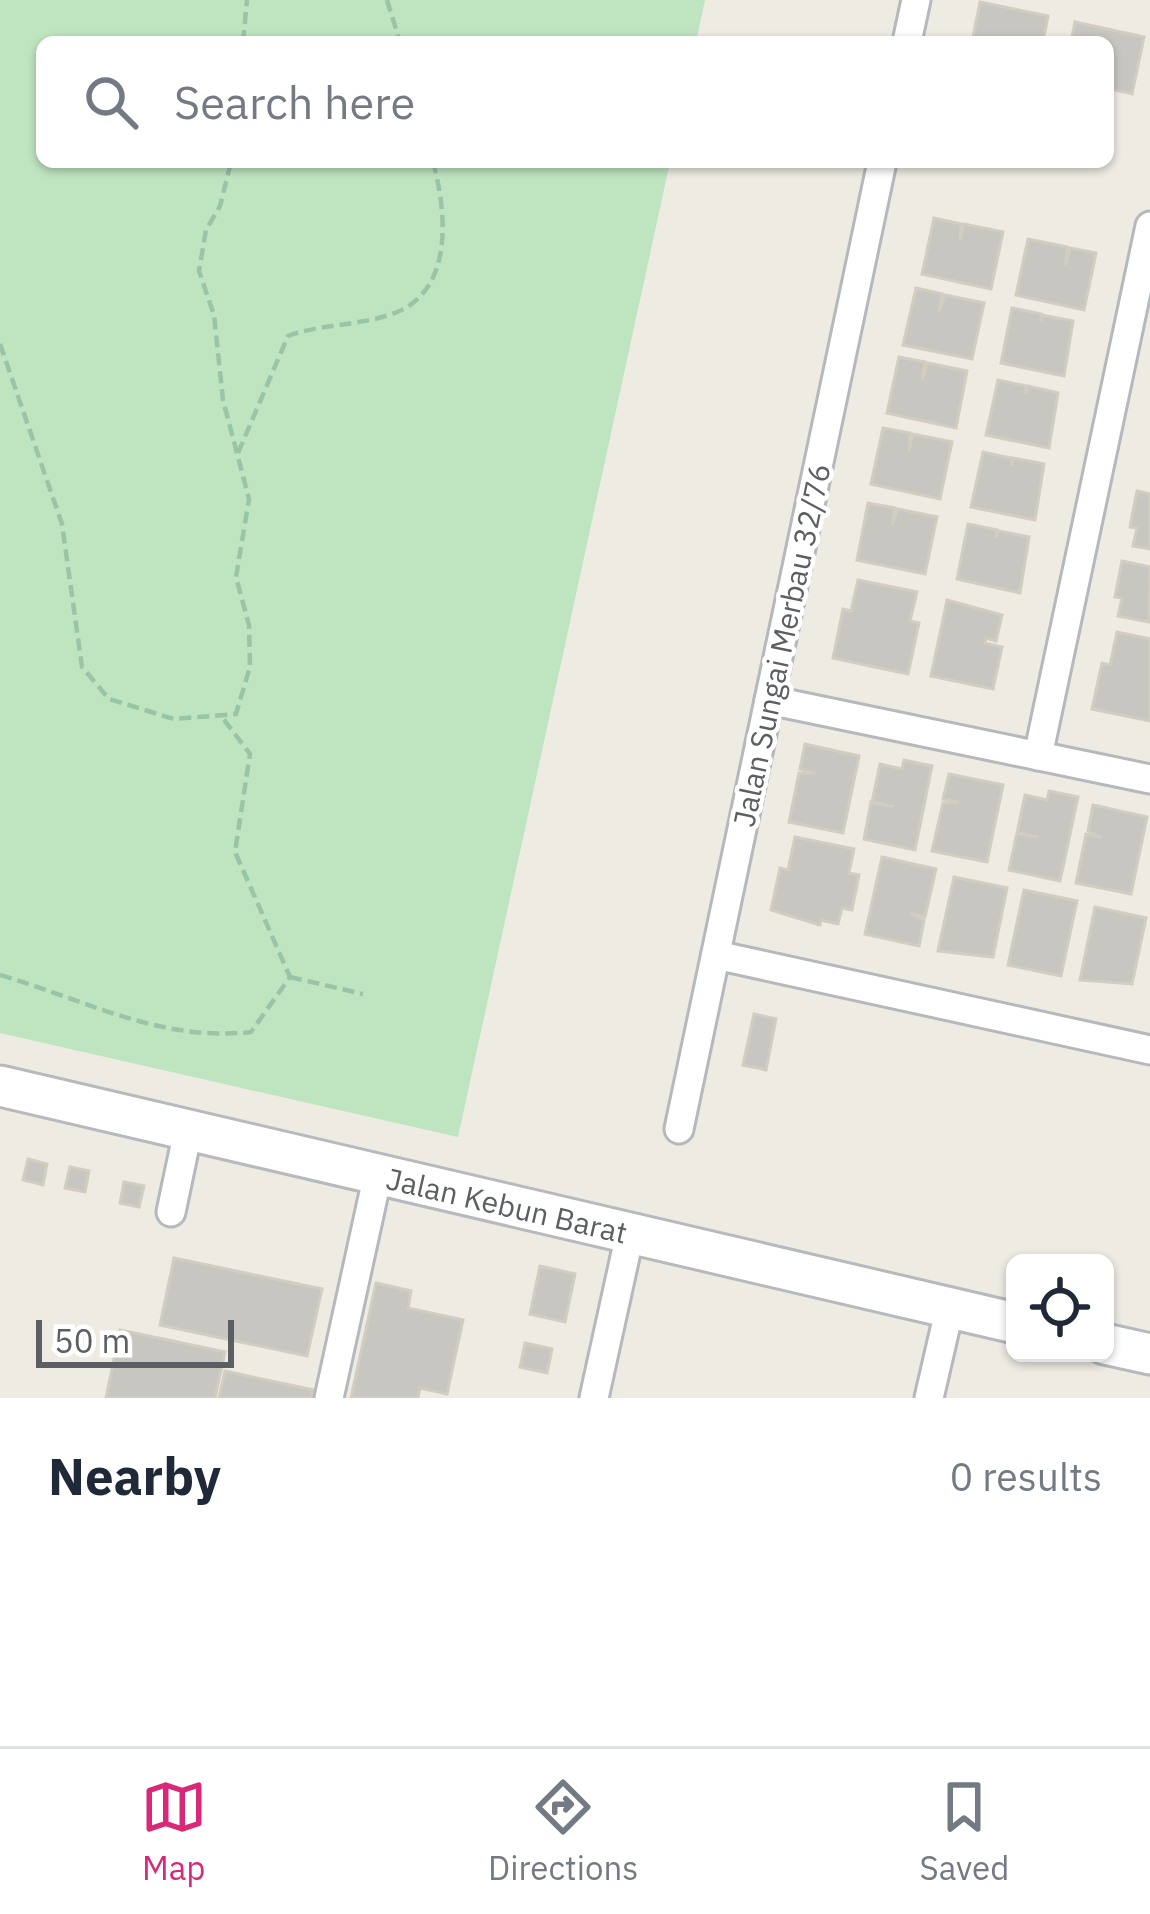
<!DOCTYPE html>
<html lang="en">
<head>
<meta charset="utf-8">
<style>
  :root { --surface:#fff; --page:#f2f2f3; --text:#1f2937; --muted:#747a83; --line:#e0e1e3; --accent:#db2777 }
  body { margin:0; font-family:"IBM Plex Sans",sans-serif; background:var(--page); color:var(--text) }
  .controls { position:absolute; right:36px; bottom:36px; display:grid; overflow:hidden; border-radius:18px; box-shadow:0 3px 9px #0004 }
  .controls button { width:108px; height:108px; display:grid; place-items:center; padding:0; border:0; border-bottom:3px solid var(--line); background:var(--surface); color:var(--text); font:60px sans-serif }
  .scale { position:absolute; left:36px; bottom:30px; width:198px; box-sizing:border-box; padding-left:12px; border:6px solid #5b5e63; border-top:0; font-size:33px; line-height:42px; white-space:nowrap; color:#5b5e63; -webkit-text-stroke:9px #fff; paint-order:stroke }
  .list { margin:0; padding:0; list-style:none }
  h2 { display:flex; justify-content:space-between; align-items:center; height:156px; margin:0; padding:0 48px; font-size:51px }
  h2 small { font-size:39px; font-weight:400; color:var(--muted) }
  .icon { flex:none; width:66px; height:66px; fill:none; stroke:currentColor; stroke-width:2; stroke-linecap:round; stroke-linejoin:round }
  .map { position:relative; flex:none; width:1150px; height:1398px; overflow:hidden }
  .search { position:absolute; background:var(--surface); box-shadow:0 3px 9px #0004; left:36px; right:36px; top:36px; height:132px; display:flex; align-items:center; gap:30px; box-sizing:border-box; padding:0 42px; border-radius:18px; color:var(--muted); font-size:45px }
  .sheet { height:348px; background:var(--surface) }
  nav { display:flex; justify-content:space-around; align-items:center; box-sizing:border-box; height:168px; border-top:3px solid var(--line); background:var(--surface); font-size:33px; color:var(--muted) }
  nav a { display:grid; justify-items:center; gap:6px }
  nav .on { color:var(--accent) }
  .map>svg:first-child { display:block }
</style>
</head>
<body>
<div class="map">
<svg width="1150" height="1398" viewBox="0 0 1150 1398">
  <rect width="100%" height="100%" fill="#edebe2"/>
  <path fill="#bfe4c0" d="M0,0H705L696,42H42V162H670L458,1137L0,1033Z"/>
  <g fill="#c8c6c0" stroke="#d1cdc1" stroke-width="3">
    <path d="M980,2L1048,16L1043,42H972Z"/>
    <path d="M1075,22L1144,37L1132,94L1108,88V42H1071Z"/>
    <path d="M934,218L961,224L960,241L964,224L1003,232L991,289L922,274Z"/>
    <path d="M1028,239L1067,247L1066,265L1070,248L1096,253L1084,310L1016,295Z"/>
    <path d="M916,288L942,294L939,311L945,295L984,303L972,359L903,345Z"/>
    <path d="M1012,308L1041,314V322L1042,315L1073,321L1064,376L1001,363Z"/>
    <path d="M899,357L925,362L922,380L928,363L967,371L956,428L887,413Z"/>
    <path d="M998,380L1026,386V394L1028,386L1058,393L1049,448L986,435Z"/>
    <path d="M883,428L910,433L909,451L913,434L952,442L940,499L871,484Z"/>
    <path d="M983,452L1011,458L1012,466L1013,458L1044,464L1035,520L971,507Z"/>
    <path d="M1137,491L1150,494V549L1133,546L1137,528L1130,527Z"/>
    <path d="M868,503L895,508L892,525L898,509L937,517L925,574L857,560Z"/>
    <path d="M968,524L997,530L995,538L999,531L1029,537L1020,593L957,579Z"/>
    <path d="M1122,561L1150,567L1149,622L1118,616L1122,598L1115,597Z"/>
    <path d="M858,580L917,592L910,621L919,623L908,674L833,658L843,609L851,611Z"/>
    <path d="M947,600L1002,615L996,641L986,638L985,643L1002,647L993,689L931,676Z"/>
    <path d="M1117,632L1150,639V721L1092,709L1102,663L1110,665Z"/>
    <path d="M805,744L859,756L843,833L789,822L799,773H815L800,769Z"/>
    <path d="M904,760L932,766L915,850L864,839L871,802L894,807L872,802L880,764L902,769Z"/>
    <path d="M949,774L1003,785L987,862L932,851L943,803L959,802L943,799Z"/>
    <path d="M1049,791L1078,797L1060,881L1009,870L1017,833L1039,837L1017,833L1025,795L1047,800Z"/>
    <path d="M1093,805L1147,817L1131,894L1076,883L1086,834L1102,838L1088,831Z"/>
    <path d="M795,837L854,849L849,873L859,875L852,910L842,908L838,924L821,920L820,925L771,910L780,868L788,870Z"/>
    <path d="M882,857L936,869L925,917L910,913L924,920L919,946L865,934Z"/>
    <path d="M954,877L1007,888L993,957L938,951Z"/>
    <path d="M1024,890L1077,901L1061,976L1008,965Z"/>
    <path d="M1095,907L1146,918L1132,984L1080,980Z"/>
    <path d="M754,1014L776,1019L766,1070L743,1065Z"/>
    <path d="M28,1159L47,1164L43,1185L23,1180Z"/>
    <path d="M70,1167L89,1171L85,1192L65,1188Z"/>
    <path d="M124,1182L144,1186L139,1207L120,1203Z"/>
    <path d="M174,1258L322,1289L307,1356L160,1325Z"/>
    <path d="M540,1266L575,1274L565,1322L530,1314Z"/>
    <path d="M376,1283L411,1291L408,1308L463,1320L447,1394L420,1388L418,1398H351Z"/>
    <path d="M120,1330L225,1352L215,1398H106Z"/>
    <path d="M525,1343L552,1349L547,1373L520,1367Z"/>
    <path d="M225,1371L313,1390L311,1398H219Z"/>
  </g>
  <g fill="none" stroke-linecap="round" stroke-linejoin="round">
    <g stroke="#b5b8bc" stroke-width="33">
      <g id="minor">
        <path d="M907,42L916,0"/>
        <path d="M769,700L1150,779"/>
        <path d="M1038,756L1150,226"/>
        <path d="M716,955L1150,1050"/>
        <path d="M679,1129L882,162"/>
        <path d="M171,1212L188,1131"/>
        <path d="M329,1398L378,1174"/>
        <path d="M594,1398L630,1234"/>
        <path d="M929,1398L950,1307"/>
      </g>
    </g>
    <g stroke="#b6b9be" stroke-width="45">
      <g id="secondary">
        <path d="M0,1086L1015,1323"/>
        <path d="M1105,1344L1150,1354"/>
      </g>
    </g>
    <g stroke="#99c4a6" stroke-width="4.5" stroke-dasharray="12 6" stroke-linecap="butt">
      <path d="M387,0L400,42"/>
      <path d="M243,42L247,0"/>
      <path d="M0,344L62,524L82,667L109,699L174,719L236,714L250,667L249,625L236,577L249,499L223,400L214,315L199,271L206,230L220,206L231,162"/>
      <path d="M238,453L288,336C321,324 355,326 389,315C455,295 447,213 433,162"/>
      <path d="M0,975C86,1000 159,1042 251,1032L290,977L235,852L250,754L222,717"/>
      <path d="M290,977L363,994"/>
    </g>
    <use href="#minor" stroke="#fff" stroke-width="27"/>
    <use href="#secondary" stroke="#fff" stroke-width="39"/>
  </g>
  <g text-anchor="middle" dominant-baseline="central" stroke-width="9" stroke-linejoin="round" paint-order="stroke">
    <g font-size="30" fill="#5b5e63" stroke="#fff">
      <text transform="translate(781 645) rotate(-78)">Jalan Sungai Merbau 32/76</text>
      <text transform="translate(507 1205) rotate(13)">Jalan Kebun Barat</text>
    </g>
  </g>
</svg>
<div class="controls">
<button><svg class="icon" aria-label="locate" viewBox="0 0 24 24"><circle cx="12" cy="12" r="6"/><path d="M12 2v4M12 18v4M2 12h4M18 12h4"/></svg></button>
</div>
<div class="scale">50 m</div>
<div class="search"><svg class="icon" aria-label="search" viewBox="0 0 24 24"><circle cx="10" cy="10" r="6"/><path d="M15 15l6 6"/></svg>Search here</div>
</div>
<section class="sheet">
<h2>Nearby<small>0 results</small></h2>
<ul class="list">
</ul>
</section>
<nav>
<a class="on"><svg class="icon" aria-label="map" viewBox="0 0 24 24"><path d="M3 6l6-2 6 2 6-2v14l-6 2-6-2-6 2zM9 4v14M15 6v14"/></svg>Map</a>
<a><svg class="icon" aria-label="directions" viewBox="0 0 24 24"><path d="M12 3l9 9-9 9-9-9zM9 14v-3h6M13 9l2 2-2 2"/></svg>Directions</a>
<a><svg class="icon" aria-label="saved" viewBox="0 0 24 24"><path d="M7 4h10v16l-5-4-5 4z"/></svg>Saved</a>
</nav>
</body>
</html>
